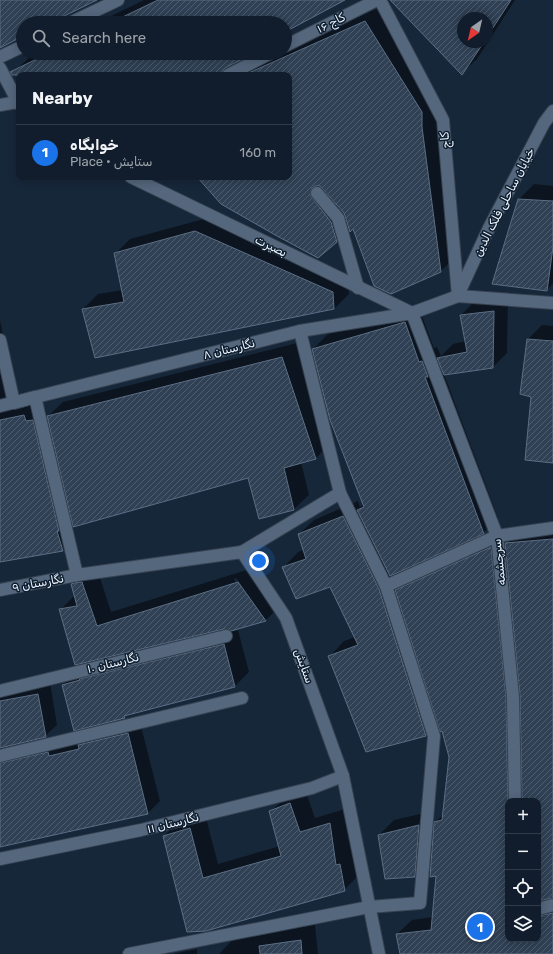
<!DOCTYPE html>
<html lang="en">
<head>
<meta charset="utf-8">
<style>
  :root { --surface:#111d2c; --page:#1a2634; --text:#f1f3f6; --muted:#9ca2a9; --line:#303b48; --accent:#1a73e8 }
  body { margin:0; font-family:Rubik,Vazirmatn,sans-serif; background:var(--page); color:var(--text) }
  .controls { position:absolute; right:12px; bottom:12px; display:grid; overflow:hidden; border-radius:8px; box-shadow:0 2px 10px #0003 }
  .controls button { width:36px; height:36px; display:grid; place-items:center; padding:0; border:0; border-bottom:1px solid var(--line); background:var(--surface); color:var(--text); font:20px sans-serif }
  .compass { position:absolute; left:457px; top:12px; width:36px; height:36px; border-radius:50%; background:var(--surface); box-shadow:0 2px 10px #0003; rotate:214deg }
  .you { position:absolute; left:259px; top:561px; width:14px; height:14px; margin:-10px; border:3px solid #fff; border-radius:50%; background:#1a73e8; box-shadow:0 0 0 6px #1a73e833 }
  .badge { display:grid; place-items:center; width:26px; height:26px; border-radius:50%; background:var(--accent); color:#fff; font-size:13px; font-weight:700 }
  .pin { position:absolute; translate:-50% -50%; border:2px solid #fff; box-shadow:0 1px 4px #0006 }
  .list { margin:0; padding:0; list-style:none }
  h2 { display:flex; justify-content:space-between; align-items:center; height:52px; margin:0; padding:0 16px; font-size:17px }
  h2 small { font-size:13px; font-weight:400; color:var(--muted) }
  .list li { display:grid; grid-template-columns:26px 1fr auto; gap:12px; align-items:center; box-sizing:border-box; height:56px; padding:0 16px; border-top:1px solid var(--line) }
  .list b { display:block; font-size:15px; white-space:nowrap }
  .list p { margin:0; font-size:13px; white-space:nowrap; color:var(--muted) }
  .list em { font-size:13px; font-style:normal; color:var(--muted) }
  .icon { flex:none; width:22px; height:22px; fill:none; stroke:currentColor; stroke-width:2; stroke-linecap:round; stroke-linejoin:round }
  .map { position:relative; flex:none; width:553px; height:954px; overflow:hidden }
  .search { position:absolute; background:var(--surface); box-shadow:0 2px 10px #0003; left:16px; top:16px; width:276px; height:44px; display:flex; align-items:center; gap:10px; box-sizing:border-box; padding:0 14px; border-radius:22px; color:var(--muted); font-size:15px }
  .panel { position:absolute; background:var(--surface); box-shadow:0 2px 10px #0003; left:16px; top:72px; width:276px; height:108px; border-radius:8px }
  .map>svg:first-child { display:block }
</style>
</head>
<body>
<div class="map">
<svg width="553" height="954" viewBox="0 0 553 954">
  <defs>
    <pattern id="building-hatch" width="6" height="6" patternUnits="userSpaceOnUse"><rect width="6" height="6" fill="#304155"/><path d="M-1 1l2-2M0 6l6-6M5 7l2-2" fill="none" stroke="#4e5d6e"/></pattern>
  </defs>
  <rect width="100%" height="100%" fill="#17273a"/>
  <g fill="#0007" fill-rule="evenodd">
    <path d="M144,0H343L285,31V23H97Z"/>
    <path d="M392,0H515L477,59L462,73ZM463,18H487V42H463Z"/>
    <path d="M380,7L437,96L455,257L440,272L353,228H350L336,241L198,177H289V75H22L17,69L32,55L35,53H252L235,62L239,67L278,53H285V50Z"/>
    <path d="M534,184L553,186V283L547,290L519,199Z"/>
    <path d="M211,217L347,277L349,294L334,309H83L98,294L123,290L115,254L130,239Z"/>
    <path d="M508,297L507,353L492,368L444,374L498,518L483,533L393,573L398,589L411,576L505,533L506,544L521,529L553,526V897L546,898L548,900L553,901V954H401L397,934L412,920L433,917L437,875L435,822L444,814L450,757L442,730L438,722L425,735L330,656L344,641L355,637L331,585L284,567L298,552L304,550L299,534L314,520L358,501L360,507L364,504L313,349L328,334L419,308L434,348L437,347L441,356L453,344L466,341L461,315L476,300ZM508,801H538V939H508Z"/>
    <path d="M0,320L13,385L5,393V396L10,401L36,403L38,410L45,408L47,417L63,402L297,343L331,443L316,458L301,462L309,495L294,509L259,518L249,476L72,516L69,519L75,538L63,550L0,561Z"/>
    <path d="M542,325L553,326V462L532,396L528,339Z"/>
    <path d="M97,568L111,612L253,568L280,606L266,620L231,630L224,628L76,664L60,610L75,595L72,584L87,569ZM236,578L261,613H259L234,579Z"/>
    <path d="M238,630L249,672L234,687L128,714L124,717L63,685L78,670L95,665Z"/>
    <path d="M50,682L57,725L45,736L5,746L6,749L140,722L160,801L148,813L0,846V692Z"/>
    <path d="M305,789L315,818L345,809L351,851L354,850L359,875L344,890L206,930L164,836L179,821L205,814L218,864L280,846L271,812L285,797Z"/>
    <path d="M433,811L429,862L414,876L379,835L394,820Z"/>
    <path d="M315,925L318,954H219L234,938Z"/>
    <path d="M197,949V954H173Z"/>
  </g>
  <g fill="url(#building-hatch)" stroke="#5c6e84">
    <path d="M0,0H97L50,23H23V36L0,48Z"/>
    <path d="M158,0H345L285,32V23H110Z"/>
    <path d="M390,0H511L487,37V18H463V42H484L462,75Z"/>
    <path d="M365,21L422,112V127L441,272L391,294L374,286L353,229L350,232L344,213L320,186H315L312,188L310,195L331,222L337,242L318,258L277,236L221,204L197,177H289V75H244Z"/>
    <path d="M49,53H251L252,54L225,68L222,71L221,75H12L10,72Z"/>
    <path d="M518,199L553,201V247L547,291L492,284Z"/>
    <path d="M195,231L333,292L334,309L95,358L82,309L124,302L114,253Z"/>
    <path d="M494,311L493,368L444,375L437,358L467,352L460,315Z"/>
    <path d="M405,322L419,362L422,361L428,377H425L484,534L390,576L357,510L364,507L330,420L312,349Z"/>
    <path d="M527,339L553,341V463L525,460L531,397L520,394Z"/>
    <path d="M282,357L316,459L284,468L294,510L259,519L248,478L73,527L47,416Z"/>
    <path d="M24,415L26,421L33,420L59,531H57L63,551L0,562V420Z"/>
    <path d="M343,516L379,589L426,736L366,752L328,656L358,645L330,587L296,599L282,567L306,559L298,534Z"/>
    <path d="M553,539V898L538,901V801H522L520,696L505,543Z"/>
    <path d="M491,547L506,697L508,803V939H538V916L553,913V954H400L396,934L431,930L436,876L430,877L434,822L442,820L449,757L442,731L440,732L395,590Z"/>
    <path d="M78,582H82L97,626L238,582L266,621L231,631L224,629L75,665L59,609L77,606L71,584Z"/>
    <path d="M224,644L235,687L124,716L125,718L74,731L62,685L80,680L79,679Z"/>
    <path d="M38,694L46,737L0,748V701Z"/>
    <path d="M128,733L148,814L0,847V763L48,752L49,756L79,749L78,745Z"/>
    <path d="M290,803L300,832L330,823L336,865L340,864L345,891L206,931L187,932L163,836L190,828L203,878L281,856L269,811Z"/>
    <path d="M419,825L415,877L385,879L378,835Z"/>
    <path d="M301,940L302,954H260L259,946Z"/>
  </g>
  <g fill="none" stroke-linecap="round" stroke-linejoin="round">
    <g stroke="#364251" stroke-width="14">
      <g id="minor">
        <path d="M380,0L443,120L458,296"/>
        <path d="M70,23L118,0"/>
        <path d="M285,46L377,0"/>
        <path d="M0,57L23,46"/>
        <path d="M0,68L19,104"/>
        <path d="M228,75L271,53"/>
        <path d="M0,105L17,102"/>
        <path d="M131,177L412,313L497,536L513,697L515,801"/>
        <path d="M317,193L338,218L358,288"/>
        <path d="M458,295L489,228L544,123L553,111"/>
        <path d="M0,340L14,403L35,397L77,575"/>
        <path d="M0,406L300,331L412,313L458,296L553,303"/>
        <path d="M242,552L340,493"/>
        <path d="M386,586L497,536L553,528"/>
        <path d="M0,590L77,575L242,552L286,618L343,776L379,954"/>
        <path d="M0,691L226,636"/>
        <path d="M0,756L242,698"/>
        <path d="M0,859L141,830L312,788L343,776"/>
        <path d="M538,909L553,905"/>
        <path d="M129,954L369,907L420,903L434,736L386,586L340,493L300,331"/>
      </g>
    </g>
    <use href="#minor" stroke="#55677d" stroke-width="12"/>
  </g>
  <g text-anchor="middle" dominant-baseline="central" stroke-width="3" stroke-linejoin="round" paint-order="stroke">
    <g font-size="12" fill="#ebf3fd" stroke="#0e1e2f">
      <text transform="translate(331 23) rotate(-27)">کاج ۱۶</text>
      <text transform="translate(445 140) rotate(-95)">کاج</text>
      <text transform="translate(504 202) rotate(-63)">خیابان ساحلی فلک الدین</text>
      <text transform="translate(271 246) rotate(26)">بصیرت</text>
      <text transform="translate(229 349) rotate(-14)">نگارستان ۸</text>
      <text transform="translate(499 562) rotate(-96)">سرچشمه</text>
      <text transform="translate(38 583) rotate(-11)">نگارستان ۹</text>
      <text transform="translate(113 663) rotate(-14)">نگارستان ۱۰</text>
      <text transform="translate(304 666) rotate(70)">ستایش</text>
      <text transform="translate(173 823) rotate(-14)">نگارستان ۱۱</text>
    </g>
  </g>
</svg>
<div class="controls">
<button>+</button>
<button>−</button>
<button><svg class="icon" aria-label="locate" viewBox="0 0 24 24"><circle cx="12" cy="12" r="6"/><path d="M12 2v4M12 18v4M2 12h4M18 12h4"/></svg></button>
<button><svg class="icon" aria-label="layers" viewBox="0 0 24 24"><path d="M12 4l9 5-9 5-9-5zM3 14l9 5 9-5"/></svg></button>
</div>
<svg class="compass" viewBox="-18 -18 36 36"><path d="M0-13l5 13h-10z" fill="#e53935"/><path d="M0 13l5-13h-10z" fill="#9ca2a9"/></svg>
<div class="you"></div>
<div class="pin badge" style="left:480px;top:927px">1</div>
<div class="search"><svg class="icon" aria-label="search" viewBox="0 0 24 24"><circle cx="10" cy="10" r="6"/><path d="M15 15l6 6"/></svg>Search here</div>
<section class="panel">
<h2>Nearby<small></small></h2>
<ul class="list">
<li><span class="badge">1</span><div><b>خوابگاه</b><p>Place · ستایش</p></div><em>160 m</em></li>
</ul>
</section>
</div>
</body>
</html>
